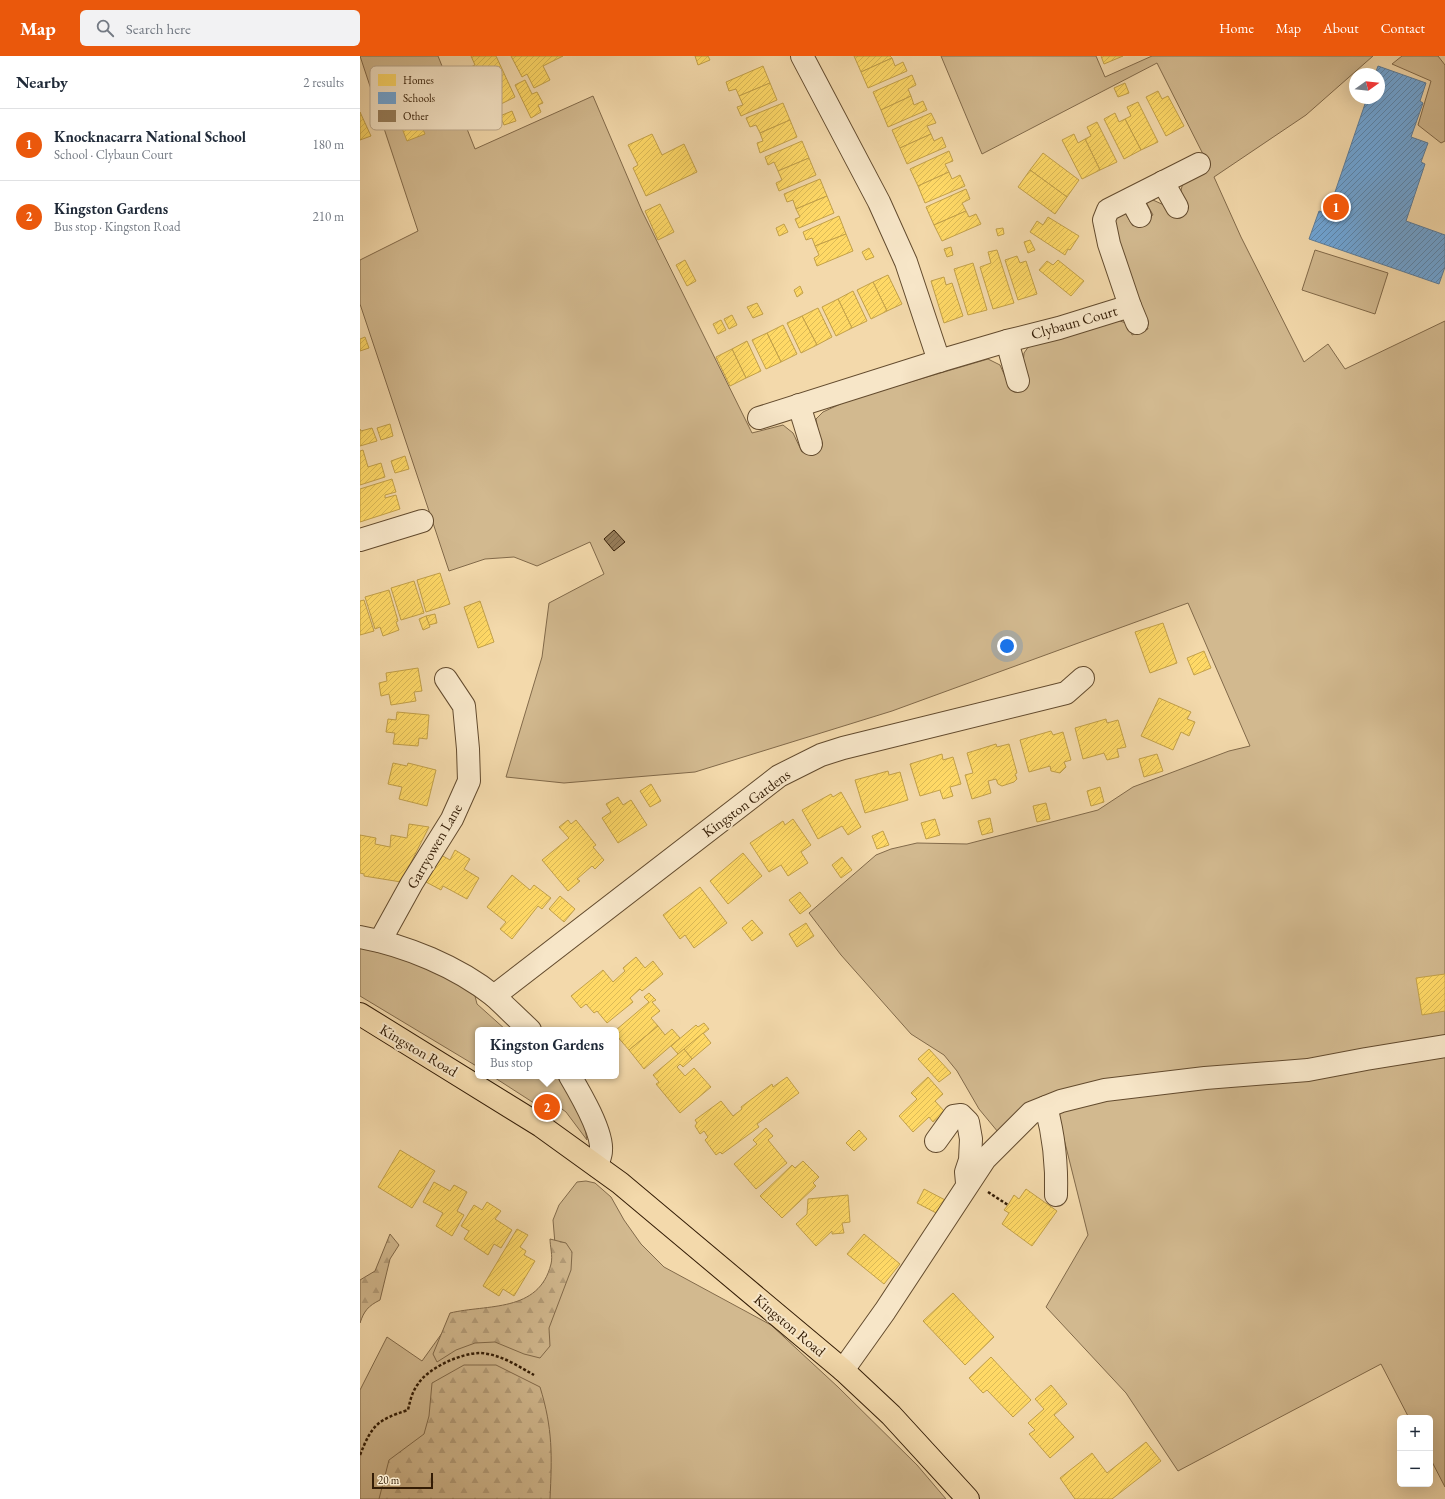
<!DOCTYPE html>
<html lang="en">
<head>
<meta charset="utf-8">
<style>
  :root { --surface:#fff; --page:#f2f2f3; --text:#1f2937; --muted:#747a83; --line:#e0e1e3; --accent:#ea580c }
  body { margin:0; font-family:"EB Garamond",serif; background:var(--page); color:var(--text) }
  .controls { position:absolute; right:12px; bottom:12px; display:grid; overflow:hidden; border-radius:6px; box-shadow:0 4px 16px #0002 }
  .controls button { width:36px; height:36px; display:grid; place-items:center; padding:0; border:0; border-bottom:1px solid var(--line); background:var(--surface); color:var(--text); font:20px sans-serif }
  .compass { position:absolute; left:989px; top:12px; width:36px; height:36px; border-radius:50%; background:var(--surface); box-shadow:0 4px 16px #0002; rotate:75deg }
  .scale { position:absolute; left:12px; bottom:10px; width:61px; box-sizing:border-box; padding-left:4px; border:2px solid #331c05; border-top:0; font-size:11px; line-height:14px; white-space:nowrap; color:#331c05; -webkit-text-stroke:3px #f7e6c8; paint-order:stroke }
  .you { position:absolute; left:647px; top:590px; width:14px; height:14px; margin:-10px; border:3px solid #fff; border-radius:50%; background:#1a73e8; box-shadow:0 0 0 6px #1a73e833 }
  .badge { display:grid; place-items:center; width:26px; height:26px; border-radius:50%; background:var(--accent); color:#fff; font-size:13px; font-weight:700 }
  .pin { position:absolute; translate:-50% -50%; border:2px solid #fff; box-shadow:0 1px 4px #0006 }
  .popup { position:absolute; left:115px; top:971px; width:144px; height:52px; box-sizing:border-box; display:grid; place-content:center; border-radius:6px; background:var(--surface); filter:drop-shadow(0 1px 3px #0005); font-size:13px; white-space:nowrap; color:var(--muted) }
  .popup b { font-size:15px; color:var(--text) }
  .popup::after { content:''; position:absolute; left:50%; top:100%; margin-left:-8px; border:8px solid transparent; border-top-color:var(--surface) }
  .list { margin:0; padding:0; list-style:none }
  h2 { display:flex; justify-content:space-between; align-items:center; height:52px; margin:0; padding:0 16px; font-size:17px }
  h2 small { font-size:13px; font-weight:400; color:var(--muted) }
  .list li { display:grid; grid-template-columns:26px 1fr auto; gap:12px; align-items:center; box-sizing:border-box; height:72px; padding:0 16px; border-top:1px solid var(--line) }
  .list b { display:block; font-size:15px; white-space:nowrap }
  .list p { margin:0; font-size:13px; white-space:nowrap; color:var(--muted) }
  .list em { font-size:13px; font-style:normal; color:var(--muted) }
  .icon { flex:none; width:22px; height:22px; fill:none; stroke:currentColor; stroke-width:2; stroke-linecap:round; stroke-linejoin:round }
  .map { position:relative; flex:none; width:1085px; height:1443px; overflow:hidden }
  header { display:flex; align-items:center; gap:24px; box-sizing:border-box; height:56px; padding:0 20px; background:var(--accent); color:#fff }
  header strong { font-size:19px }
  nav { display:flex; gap:22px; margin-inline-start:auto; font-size:14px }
  .search { width:280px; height:36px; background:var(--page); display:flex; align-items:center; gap:10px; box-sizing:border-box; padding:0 14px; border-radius:6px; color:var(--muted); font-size:15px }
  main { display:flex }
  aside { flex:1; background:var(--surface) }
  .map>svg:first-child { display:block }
</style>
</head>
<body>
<header>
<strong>Map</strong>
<div class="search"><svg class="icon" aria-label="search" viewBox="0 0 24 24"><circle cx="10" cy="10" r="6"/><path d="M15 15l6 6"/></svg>Search here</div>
<nav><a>Home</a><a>Map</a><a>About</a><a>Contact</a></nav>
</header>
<main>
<aside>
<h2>Nearby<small>2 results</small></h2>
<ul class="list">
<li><span class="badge">1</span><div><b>Knocknacarra National School</b><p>School · Clybaun Court</p></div><em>180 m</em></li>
<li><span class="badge">2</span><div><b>Kingston Gardens</b><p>Bus stop · Kingston Road</p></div><em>210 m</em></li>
</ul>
</aside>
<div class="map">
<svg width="1085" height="1443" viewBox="0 0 1085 1443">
  <defs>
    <pattern id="forest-firs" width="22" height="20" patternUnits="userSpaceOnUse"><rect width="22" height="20" fill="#d2b98f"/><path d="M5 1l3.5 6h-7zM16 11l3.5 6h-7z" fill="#b59e7a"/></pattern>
    <pattern id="homes-hatch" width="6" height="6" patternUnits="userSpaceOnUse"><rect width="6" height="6" fill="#ffd966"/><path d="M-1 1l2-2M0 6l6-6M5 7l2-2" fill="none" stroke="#dbba57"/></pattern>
    <pattern id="schools-hatch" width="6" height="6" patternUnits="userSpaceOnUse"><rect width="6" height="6" fill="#6fa8dc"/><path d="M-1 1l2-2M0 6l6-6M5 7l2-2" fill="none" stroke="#5c88b0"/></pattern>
    <pattern id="building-hatch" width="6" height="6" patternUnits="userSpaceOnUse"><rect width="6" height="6" fill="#977e5b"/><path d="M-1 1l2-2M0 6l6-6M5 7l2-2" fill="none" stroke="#7c6649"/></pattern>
  </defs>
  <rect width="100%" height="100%" fill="#f3d9ab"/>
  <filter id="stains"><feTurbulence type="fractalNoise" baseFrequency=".005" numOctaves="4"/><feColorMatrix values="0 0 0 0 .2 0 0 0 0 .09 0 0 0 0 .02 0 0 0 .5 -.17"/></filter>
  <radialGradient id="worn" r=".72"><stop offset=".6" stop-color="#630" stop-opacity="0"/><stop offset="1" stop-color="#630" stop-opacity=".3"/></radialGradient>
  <g fill="#d2b98f" stroke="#826a4a">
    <path d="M0,0H78L115,93L233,40L282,155L392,377L423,369L433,377L442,396L461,392L456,363L463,356L489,344L628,303L640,309L648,327L663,308L664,297L669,290L757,264L769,268L772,279L788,273L754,170L755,163L765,157L773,170L793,159L786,146L793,144L806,150L822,141L821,134L823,127L850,112L797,7L622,98L581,0H736L745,21L792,0H1013L946,59L854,121L881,181L944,306L968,288L985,313L1085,265V1431L1070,1402V1362H1049L1021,1308L818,1415L766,1337L686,1251L728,1179L698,1059L638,1076L619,1053L597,1015L584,999L551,978L481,899L449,857L516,799L531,793L557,787L607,788L738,754L773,731L869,695L890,690L828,547L532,655L335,716L204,727L146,721L182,601L189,547L244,518L230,486L177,510L154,501L125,503L89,515L0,248V204L58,175Z"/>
    <path d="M1042,0H1078L1085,9V85L1081,87L1058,69L1071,25L1032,8Z"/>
    <path d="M955,194L1028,217L1015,258L942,234Z"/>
    <path d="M0,890L39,900L87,921L115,940L117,948L146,974H118V1011L0,940Z"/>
    <path d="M132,1020H197C213,1036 224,1062 227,1084L206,1056L184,1040L177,1049Z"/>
    <path d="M226,1125L235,1127L251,1141L264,1164L281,1188L304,1211L411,1269L478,1331L557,1409L586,1443H0V1334L27,1281L62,1305L95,1259L167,1248L193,1219L195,1188L193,1164L199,1149L217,1126Z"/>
  </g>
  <g fill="url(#forest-firs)" stroke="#826a4a">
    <path d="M30,1178L39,1189L30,1203L20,1244C8,1250 4,1255 0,1267V1224L15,1215Z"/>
    <path d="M190,1183L206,1187L212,1196L211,1214L189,1272L190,1290L180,1302L164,1298L135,1286L115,1287L96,1294L77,1306L73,1298L90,1257C127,1248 179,1257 191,1208C193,1200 190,1190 190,1183Z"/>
    <path d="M104,1309H136L180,1331C193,1373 192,1400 190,1443H19L29,1404L64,1378L69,1360L72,1327Z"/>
  </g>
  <g fill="url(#homes-hatch)" stroke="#c2a049">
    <path d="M111,0H136L155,41L135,51L128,36L108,45L96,18L115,9Z"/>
    <path d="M151,0H203L183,10L190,24L174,32L167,18L162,21Z"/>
    <path d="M335,0H348L350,4L338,9Z"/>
    <path d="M494,0H530L532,2L501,16Z"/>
    <path d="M741,0H763L744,8Z"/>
    <path d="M532,2L535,10L543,6L547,15L508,32L501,16Z"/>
    <path d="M403,10L410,27L379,40L376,33L369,35L366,26Z"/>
    <path d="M552,19L556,29L548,33L551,40L521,54L513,36Z"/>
    <path d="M165,24L172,38L177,36L183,47L178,49L181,56L171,62L155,29Z"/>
    <path d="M410,27L417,44L381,60L377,51L383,49L379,40Z"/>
    <path d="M765,27L769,37L758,41L754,32Z"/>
    <path d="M61,30L70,55L57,60L65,78L47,85L40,67L26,72L14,43L38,33L39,38Z"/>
    <path d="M798,35L802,43L808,40L824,70L806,80L786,41Z"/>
    <path d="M551,40L554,49L563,45L567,54L528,71L521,54Z"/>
    <path d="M778,46L798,86L781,94L765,63L771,60L767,51Z"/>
    <path d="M423,47L430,64L400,77L396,69L390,71L386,62Z"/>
    <path d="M152,55L156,65L144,69L140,60Z"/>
    <path d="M0,56L11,80L0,84Z"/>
    <path d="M571,57L576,67L567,70L571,78L540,92L532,74Z"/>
    <path d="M755,57L759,66L765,63L781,94L764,103L744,63Z"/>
    <path d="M430,64L437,81L400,97L397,87L403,85L400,77Z"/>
    <path d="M737,66L757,106L740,114L725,83L731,80L727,71Z"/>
    <path d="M292,78L302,99L324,88L337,116L286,140L273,112L278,109L268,89Z"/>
    <path d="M571,78L574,85L582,81L586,91L547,108L540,92Z"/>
    <path d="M714,78L718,87L725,83L740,114L722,123L702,84Z"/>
    <path d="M442,85L449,102L418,115L414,106L408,109L405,101Z"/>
    <path d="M589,95L593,105L585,108L589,116L558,130L550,113Z"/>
    <path d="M683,97L719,124L707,141L670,114Z"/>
    <path d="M449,102L456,119L419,135L416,127L422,124L418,115Z"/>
    <path d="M670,114L707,141L695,158L658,131Z"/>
    <path d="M589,116L592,123L600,119L605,130L565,147L558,130Z"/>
    <path d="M460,123L467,140L436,153L433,144L427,146L424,138Z"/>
    <path d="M606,133L610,143L602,147L606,155L574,169L566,151Z"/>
    <path d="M467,140L474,157L439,172L435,163L440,161L436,153Z"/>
    <path d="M300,148L314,176L298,184L285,155Z"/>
    <path d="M606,155L609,161L616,158L621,168L582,185L574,169Z"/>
    <path d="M479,160L486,178L455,190L452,182L446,184L443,176Z"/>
    <path d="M688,161L719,180L710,194L708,193L705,199L670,176L677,165L683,169Z"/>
    <path d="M424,168L428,176L419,180L416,172Z"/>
    <path d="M643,172L644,178L638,180L636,173Z"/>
    <path d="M486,178L493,195L457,210L454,202L459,199L455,190Z"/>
    <path d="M670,184L675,194L668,197L664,186Z"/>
    <path d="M591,191L593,199L587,201L584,193Z"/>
    <path d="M509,192L514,201L506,204L502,196Z"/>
    <path d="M637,194L654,247L633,253L620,211L631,207L628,196Z"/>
    <path d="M657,200L660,207L666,205L677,238L658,244L645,204Z"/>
    <path d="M325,204L336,225L327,230L316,209Z"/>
    <path d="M698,204L724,225L711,240L679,214L687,205L693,209Z"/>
    <path d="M613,207L627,254L608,259L594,213Z"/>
    <path d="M528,219L542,248L527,255L513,226Z"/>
    <path d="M584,221L586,229L592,227L603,260L584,267L571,225Z"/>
    <path d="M513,226L527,255L511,263L497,234Z"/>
    <path d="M440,230L443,237L437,241L434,234Z"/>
    <path d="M493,235L507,265L492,272L478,243Z"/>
    <path d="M478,243L492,272L476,280L462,251Z"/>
    <path d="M397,247L403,258L393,262L387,251Z"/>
    <path d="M458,252L472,281L457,289L442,260Z"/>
    <path d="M372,259L377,269L369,273L364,263Z"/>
    <path d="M442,260L457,289L441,297L427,267Z"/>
    <path d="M361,264L366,274L358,278L353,268Z"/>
    <path d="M423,269L437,298L421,306L407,277Z"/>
    <path d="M407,277L421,306L406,313L392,284Z"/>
    <path d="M5,281L9,292L0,295V283Z"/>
    <path d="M387,285L401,315L386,322L372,293Z"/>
    <path d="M372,293L386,322L370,330L356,301Z"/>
    <path d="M30,368L33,380L21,384L17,372Z"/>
    <path d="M12,372L17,385L0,390V373L1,375Z"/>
    <path d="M3,394L8,411L21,407L25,421L0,429V395Z"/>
    <path d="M45,400L49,413L35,417L31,405Z"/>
    <path d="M32,423L36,436L25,439V442L36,439L40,453L0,466V433Z"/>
    <path d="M80,517L90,548L66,556L57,524Z"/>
    <path d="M54,525L64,557L41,564L31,532Z"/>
    <path d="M29,534L38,565L36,566L39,574L23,580L20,571L15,573L5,541Z"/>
    <path d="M4,544L14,575L0,579V545Z"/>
    <path d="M120,545L134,586L118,592L104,551Z"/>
    <path d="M75,558L77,567L69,569L66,560Z"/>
    <path d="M66,560L70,571L63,574L59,563Z"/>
    <path d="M803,567L817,607L790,617L775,576Z"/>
    <path d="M844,595L851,612L834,619L827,602Z"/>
    <path d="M58,612L62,635L54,636L56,645L31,649L29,638L21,640L19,627L27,625L26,617Z"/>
    <path d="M799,642L831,656L827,663L835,666L829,680L821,676L813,694L781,680Z"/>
    <path d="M37,656L69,659L67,683L59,682L58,690L33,688L35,677L26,676L28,663L36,664Z"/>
    <path d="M746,663L747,667L758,664L766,691L757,693L759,701L747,704L744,697L723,703L715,672Z"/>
    <path d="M691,675L693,679L703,676L711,704L704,706L706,711L700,717L691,715L690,710L669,716L660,684Z"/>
    <path d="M636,688L637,691L649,688L657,717L655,718L657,723L654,726L642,730L638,728L636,723L628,725L631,737L612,743L605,719L613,717L607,697Z"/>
    <path d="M582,698L583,704L593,701L601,728L590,731L593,740L583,743L580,734L560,740L550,708Z"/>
    <path d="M797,698L803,715L784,721L779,703Z"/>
    <path d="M33,707L47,710L48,707L76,714L67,750L39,743L42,731L28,728Z"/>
    <path d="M528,715L529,719L540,716L548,744L505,757L495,724Z"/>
    <path d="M291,728L301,745L290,751L280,735Z"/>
    <path d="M740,731L744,746L731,750L727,735Z"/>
    <path d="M481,736L501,771L488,779L482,770L458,783L442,754L471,738L473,741Z"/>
    <path d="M258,741L263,749L271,744L287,769L258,787L242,762L251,756L246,748Z"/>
    <path d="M686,747L690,763L677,766L673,750Z"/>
    <path d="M630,762L633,776L622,779L618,765Z"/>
    <path d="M433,763L451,789L441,796L448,807L428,820L421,809L409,816L390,787L423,765L425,769Z"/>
    <path d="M575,763L580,779L566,783L561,767Z"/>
    <path d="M208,764L211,768L216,764L236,789L233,791L244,804L235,813L232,810L217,823L220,825L208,835L182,804L209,782L199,771Z"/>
    <path d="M49,768L69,771L41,826L4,820V818L0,817V779L16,782L15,788L30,791L31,779L47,782Z"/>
    <path d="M523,775L529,789L517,793L512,780Z"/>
    <path d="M95,794L110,803L104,813L119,822L107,843L83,830L81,834L66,826L81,799L90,804Z"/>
    <path d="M383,797L402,820L368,848L350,825Z"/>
    <path d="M482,801L492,814L481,822L472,809Z"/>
    <path d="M152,819L170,834L174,829L191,842L182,853L178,850L152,883L140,873L146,866L127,851Z"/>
    <path d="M340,831L367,867L334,892L325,879L320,883L303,859Z"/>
    <path d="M440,836L451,850L440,858L429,844Z"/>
    <path d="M200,840L215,853L204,866L189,853Z"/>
    <path d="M392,864L403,877L392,885L382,872Z"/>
    <path d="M446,867L454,880L437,891L429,878Z"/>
    <path d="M276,901L285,912L293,905L303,918L282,935L280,933L270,942L273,946L247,967L237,955L234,957L226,948L221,952L211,940L243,914L253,926L265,915L263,912Z"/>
    <path d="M1085,918V955L1062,959L1056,922Z"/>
    <path d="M289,937L296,944L292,946L300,955L291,962L298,970L269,994L256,979V974L289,946L284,941Z"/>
    <path d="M344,967L349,973L318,998L311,990L336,969L338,971Z"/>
    <path d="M298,970L305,979L312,973L320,982L284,1013L269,994Z"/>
    <path d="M343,977L351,987L332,1003L324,993Z"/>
    <path d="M324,993L332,1003L323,1011L320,1008L317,1011L325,1020L334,1012L351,1031L320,1057L296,1028L299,1026L293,1019Z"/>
    <path d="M569,993L591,1017L579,1026L558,1003Z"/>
    <path d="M427,1021L439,1037L397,1068L399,1071L362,1098L360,1096L356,1099L345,1084L348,1081L344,1075L340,1078L335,1070L337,1067L335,1064L361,1045L373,1060L382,1053L381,1051L412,1028L413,1031Z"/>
    <path d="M568,1021L583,1038L575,1045L585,1056L573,1066L569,1061L553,1076L539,1060L557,1043L551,1037Z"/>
    <path d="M406,1072L413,1080L408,1084L427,1107L396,1133L374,1108L397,1088L393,1084Z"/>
    <path d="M499,1074L507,1083L494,1095L486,1087Z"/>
    <path d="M40,1094L75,1115L52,1152L18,1131Z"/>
    <path d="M443,1105L459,1121L453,1127L456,1130L422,1162L400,1140L432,1109L435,1112Z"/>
    <path d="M74,1126L90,1135L94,1129L107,1136L97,1155L104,1159L92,1180L76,1170L83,1157L63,1146Z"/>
    <path d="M564,1133L589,1146L582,1160L557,1147Z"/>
    <path d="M666,1133L697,1155L672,1190L642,1168L649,1157L644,1154L648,1149L654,1139L659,1143Z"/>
    <path d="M488,1139L490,1166L482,1167L484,1177L472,1178V1175L456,1190L436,1168L447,1158L448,1143Z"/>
    <path d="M127,1146L141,1155L135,1163L152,1174L141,1192L134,1188L128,1199L104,1183L109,1175L101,1170L114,1149L122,1154Z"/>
    <path d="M157,1173L168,1179L160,1191L166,1195L164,1199L175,1205L154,1240L143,1233L139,1240L123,1230Z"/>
    <path d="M504,1178L540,1208L524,1228L487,1198Z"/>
    <path d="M593,1237L634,1281L605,1309L563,1265Z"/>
    <path d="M631,1301L671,1344L653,1361L627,1334L623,1337L609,1322Z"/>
    <path d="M691,1329L707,1348L694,1359L714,1381L690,1402L669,1378L675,1374L668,1367L684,1353L675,1343Z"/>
    <path d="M786,1386L801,1405L752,1443H715L700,1422L732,1397L747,1417Z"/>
  </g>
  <path fill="url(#schools-hatch)" stroke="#5d7e9c" d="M1018,10L1066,27L1060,45L1063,47L1051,81L1068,87L1061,106L1065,108L1046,165L1085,179V211L1079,228L949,183L959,155L975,160L982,142L974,139L1007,42H1019V18H1015Z"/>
  <path fill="url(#building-hatch)" stroke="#331c05" d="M254,474L265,486L254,495L244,483Z"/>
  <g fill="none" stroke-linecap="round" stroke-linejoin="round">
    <g stroke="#634b2e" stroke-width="24">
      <g id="minor">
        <path d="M442,0L519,146L546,206L579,305"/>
        <path d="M803,126L817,151"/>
        <path d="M771,143L780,160"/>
        <path d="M770,250L777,267"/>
        <path d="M647,285L658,325"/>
        <path d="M439,349L451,388"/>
        <path d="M399,362L579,305L647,285L699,272L770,250L749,188L744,164L748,154L839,108"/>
        <path d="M0,484L62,465"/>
        <path d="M0,881C45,889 98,911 134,940C146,951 158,963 170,974"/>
        <path d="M20,885L52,827L92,763L109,725L108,693L104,650L86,623"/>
        <path d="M134,940L419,720L461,699L483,692L706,637L723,622"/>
        <path d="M210,1020C220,1037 243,1076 241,1095C241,1100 238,1105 237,1110"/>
        <path d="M686,1051C694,1080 697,1109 696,1139"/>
        <path d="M576,1085L594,1060L601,1059L608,1066L611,1083L610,1104L606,1116L607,1127"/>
        <path d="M483,1314L525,1255L625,1103L671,1057L701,1045L745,1034L845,1022L948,1014L1006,1003L1085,990"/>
      </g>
    </g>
    <g stroke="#331c05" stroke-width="24">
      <path id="major" d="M0,958L181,1070L260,1127L483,1314L531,1359L608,1443"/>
    </g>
    <g stroke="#331c05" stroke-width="2.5" stroke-dasharray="3 2" stroke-linecap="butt">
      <path d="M628,1136L648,1149"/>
      <path d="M0,1399C12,1369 17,1364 48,1354C50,1345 52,1336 58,1328C68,1312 101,1297 120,1297C140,1298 158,1310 174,1319"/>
    </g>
    <use href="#minor" stroke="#f7e6c8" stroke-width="22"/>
    <use href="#major" stroke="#f3d9ab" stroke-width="22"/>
  </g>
  <g text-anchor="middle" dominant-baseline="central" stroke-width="4" stroke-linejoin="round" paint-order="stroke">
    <g font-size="15" fill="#331c05" stroke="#f7e6c8">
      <text transform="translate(714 266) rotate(-16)">Clybaun Court</text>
      <text transform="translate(386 747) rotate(-36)">Kingston Gardens</text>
      <text transform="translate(74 790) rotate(-60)">Garryowen Lane</text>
      <text transform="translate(59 994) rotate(31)">Kingston Road</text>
      <text transform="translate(430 1269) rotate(40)">Kingston Road</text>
    </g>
  </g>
  <rect x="10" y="10" width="132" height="64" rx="6" fill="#f7e6c8" stroke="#bca98e" stroke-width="1"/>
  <rect x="18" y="18" width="18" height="12" fill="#ffd966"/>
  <rect x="18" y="36" width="18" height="12" fill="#6fa8dc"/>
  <rect x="18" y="54" width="18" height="12" fill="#977e5b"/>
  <g font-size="11" fill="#331c05">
    <text x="43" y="28">Homes</text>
    <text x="43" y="46">Schools</text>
    <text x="43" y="64">Other</text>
  </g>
  <rect width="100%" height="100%" filter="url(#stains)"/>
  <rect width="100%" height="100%" fill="url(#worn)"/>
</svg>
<div class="controls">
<button>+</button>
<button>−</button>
</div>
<svg class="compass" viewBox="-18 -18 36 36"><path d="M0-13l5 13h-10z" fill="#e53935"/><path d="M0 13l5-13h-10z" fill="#747a83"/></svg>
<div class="scale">20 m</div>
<div class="you"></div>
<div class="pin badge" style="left:976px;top:151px">1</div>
<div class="pin badge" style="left:187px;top:1051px">2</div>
<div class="popup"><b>Kingston Gardens</b>Bus stop</div>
</div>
</main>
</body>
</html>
